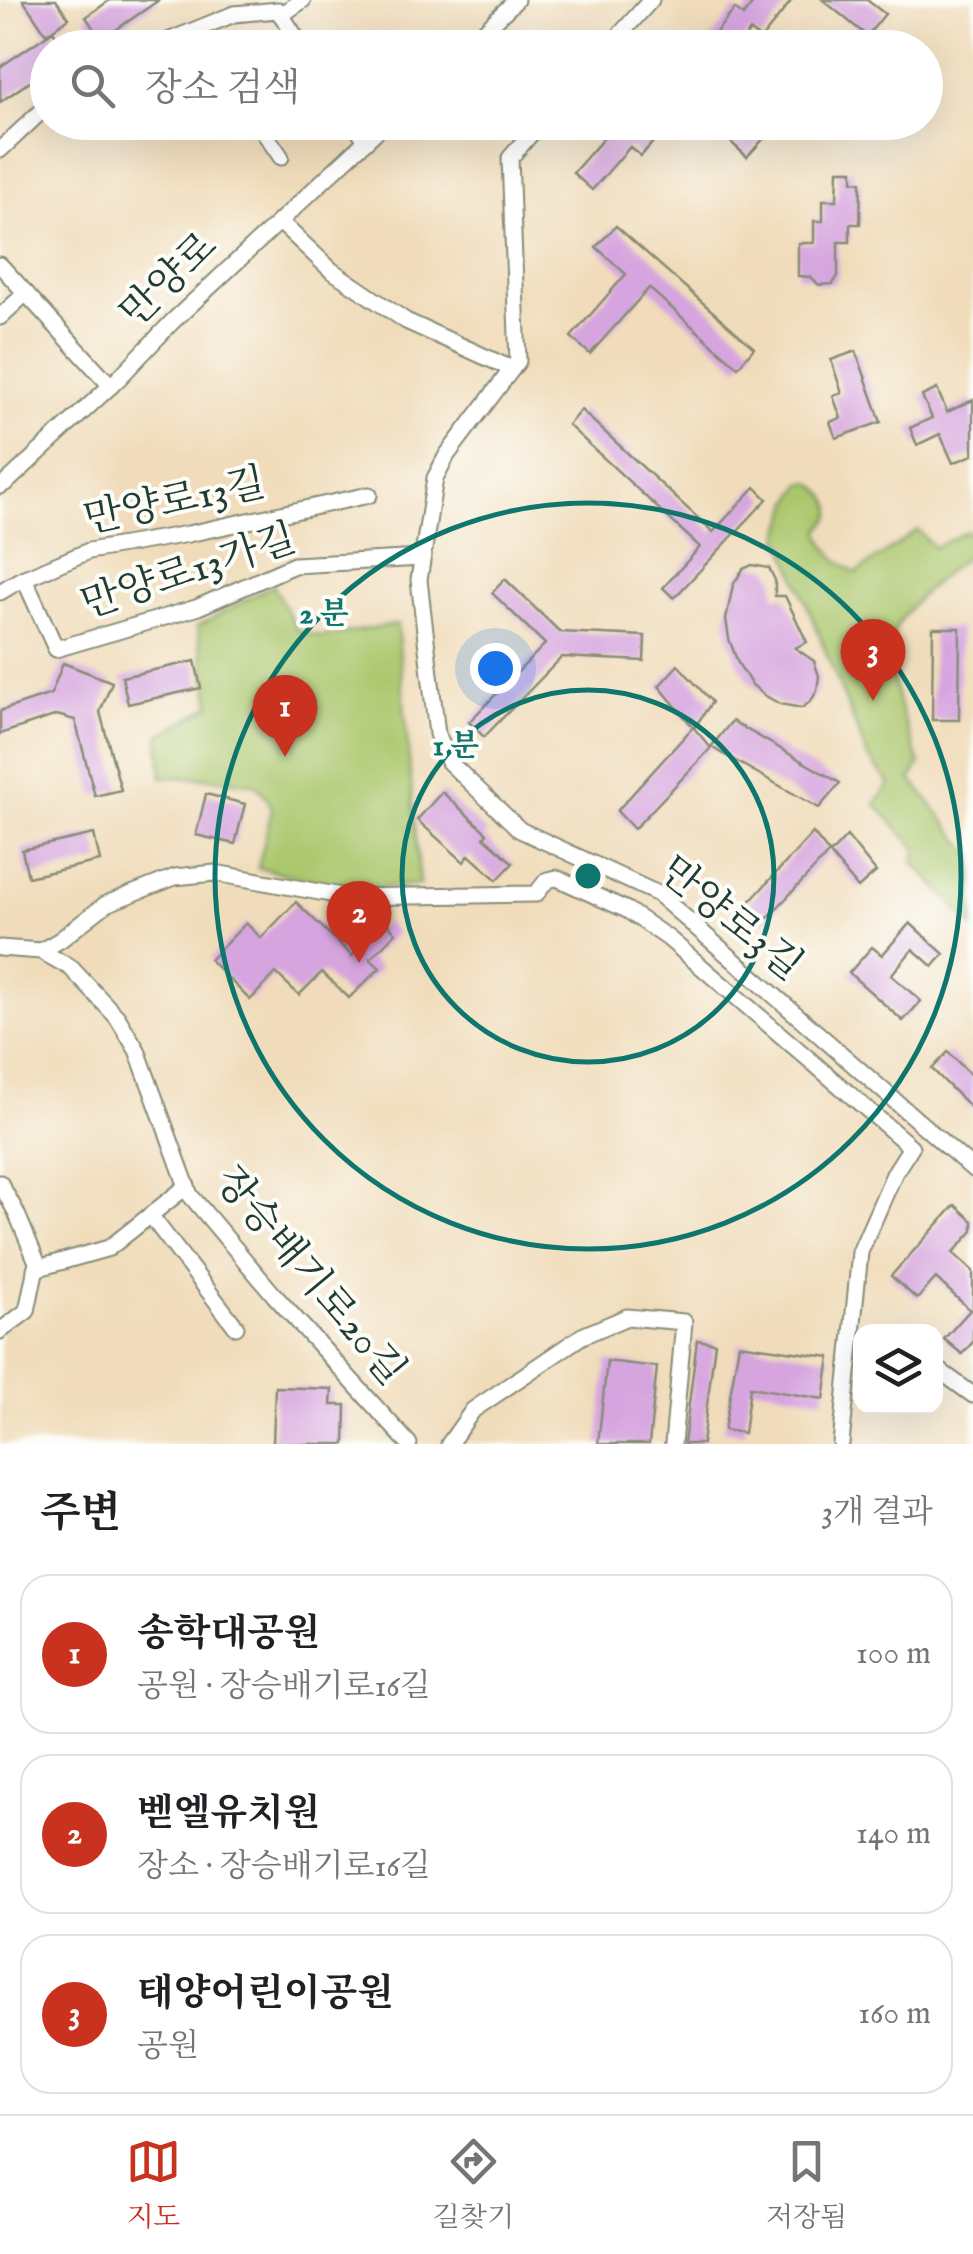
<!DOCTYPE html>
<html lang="ko">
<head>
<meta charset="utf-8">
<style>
  :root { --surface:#fff; --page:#f6f6f6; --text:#202124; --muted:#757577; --line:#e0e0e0; --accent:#c8321e }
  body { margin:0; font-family:"IM FELL English","Noto Serif KR",serif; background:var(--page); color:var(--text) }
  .controls { position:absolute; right:30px; bottom:30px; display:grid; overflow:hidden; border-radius:20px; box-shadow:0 10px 40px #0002 }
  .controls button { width:90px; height:90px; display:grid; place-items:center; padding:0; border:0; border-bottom:2px solid var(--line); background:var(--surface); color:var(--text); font:50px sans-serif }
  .you { position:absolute; left:495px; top:668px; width:35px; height:35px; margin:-25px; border:8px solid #fff; border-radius:50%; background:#1a73e8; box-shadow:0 0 0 15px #1a73e833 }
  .badge { display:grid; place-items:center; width:65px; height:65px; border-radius:50%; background:var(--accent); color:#fff; font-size:32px; font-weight:700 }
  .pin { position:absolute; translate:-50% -82px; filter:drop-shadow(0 2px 5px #0008) }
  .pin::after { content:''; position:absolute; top:52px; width:35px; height:30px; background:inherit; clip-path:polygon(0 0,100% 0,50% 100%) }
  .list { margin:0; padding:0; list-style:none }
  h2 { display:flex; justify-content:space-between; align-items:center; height:130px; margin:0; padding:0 40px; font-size:42px }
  h2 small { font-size:32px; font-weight:400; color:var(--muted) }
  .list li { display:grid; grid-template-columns:65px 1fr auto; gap:30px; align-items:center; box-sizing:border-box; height:160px; margin:0 20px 20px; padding:0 20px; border:2px solid var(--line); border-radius:30px }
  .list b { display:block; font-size:38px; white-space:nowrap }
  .list p { margin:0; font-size:32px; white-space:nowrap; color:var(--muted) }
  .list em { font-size:32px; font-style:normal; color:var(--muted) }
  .icon { flex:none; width:55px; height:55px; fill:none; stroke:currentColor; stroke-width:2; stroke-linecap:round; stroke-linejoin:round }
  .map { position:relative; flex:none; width:973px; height:1444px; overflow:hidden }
  .search { position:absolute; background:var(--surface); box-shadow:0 10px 40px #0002; left:30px; right:30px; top:30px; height:110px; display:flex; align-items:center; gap:25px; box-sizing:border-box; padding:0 35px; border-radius:55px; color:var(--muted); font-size:38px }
  .sheet { height:670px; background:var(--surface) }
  nav { display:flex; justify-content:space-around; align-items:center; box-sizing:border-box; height:140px; border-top:2px solid var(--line); background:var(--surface); font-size:28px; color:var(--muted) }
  nav a { display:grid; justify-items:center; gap:5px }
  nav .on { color:var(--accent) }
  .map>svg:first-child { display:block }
</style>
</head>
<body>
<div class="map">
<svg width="973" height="1444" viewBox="0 0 973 1444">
  <rect width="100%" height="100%" fill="#fdfcf7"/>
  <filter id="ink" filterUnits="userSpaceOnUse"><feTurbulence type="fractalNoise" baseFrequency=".01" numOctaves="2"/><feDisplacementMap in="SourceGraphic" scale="20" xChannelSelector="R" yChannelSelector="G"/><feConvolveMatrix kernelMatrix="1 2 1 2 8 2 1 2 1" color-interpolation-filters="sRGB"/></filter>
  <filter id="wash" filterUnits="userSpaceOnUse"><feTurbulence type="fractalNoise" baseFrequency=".0048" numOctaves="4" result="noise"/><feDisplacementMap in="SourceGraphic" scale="40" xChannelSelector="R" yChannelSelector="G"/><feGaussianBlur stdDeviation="2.25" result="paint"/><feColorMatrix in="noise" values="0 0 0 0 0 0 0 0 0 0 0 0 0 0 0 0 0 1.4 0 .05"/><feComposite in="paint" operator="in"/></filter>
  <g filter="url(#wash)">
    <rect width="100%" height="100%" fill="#f0dcba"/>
    <g fill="#abc76d" stroke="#658250" stroke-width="2.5">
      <path d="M810,482C820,488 836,503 831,516C831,518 821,529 820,530C823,549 840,564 856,573L918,530L934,548L967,531L973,540V553C951,566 898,611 893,636C885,680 906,724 920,764L911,779L973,856V927L913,861L918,850L875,804L890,784L868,757L780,537L791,502L802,484Z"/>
      <path d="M273,585L297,630L322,637L397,624L420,885L347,888L258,868L272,809L265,795L255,784L209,778L162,777L159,736L211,705L197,627Z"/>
    </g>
    <g id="blocks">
      <g fill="#d6a4df">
        <path d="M23,0H56L69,18L46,34Z"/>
        <path d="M110,0H159L101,40L86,17Z"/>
        <path d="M755,0H792L761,39L750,31L736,48H703L735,9L743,16Z"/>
        <path d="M823,0H867L885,14L867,36Z"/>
        <path d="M53,31L64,48H48V69L0,102V67Z"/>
        <path d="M632,122H670L641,156L630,147L592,190L573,173L616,124L624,131Z"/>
        <path d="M709,122H751L766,136L747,157Z"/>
        <path d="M838,170H853V181L861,182L860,224H850V242H838V276L833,284L819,285L810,277L798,276V243H814V221H823V200H837Z"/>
        <path d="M616,226L754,348L738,367L649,288L590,354L571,337L626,274L596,247Z"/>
        <path d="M856,351L881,422L836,438L830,422L841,418L833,396L842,393L831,360Z"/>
        <path d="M937,389L947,412L973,400V455L953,463L940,434L917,445L910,428L932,418L922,396Z"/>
        <path d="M581,410L713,532L755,487L767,499L674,598L663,588L700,547L568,425Z"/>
        <path d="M752,565L769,568L775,580V596H785L807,642L795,648L814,661L819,676L817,691L811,701L802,708L780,704L764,695L751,684L738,663L729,639L726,619L733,585L743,569Z"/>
        <path d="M505,579L560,632L645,636L644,661L562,657L484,737L469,722L545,644L492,593Z"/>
        <path d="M933,628H960L959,720H932Z"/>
        <path d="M195,661L201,688L128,704L122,677Z"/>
        <path d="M63,663L112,682L100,712L121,790L95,796L75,720L57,715L0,734V711L51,694Z"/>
        <path d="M678,665L712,702L694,728L711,748L634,829L617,811L693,727L659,686Z"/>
        <path d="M732,721L840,783L819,808L711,747Z"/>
        <path d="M442,792L487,833L484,837L513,863L497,880L469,855L464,862L417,820Z"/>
        <path d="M206,794L245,804L235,844L196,835Z"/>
        <path d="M813,833L829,853L759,927L743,909Z"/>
        <path d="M94,834L100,861L28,877L22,850Z"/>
        <path d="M847,836L876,872L858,888L830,854Z"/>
        <path d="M296,902L352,956L386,922L396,933L370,959L380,968L349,998L322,972L299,995L276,973L250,1000L210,960L246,923L261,938Z"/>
        <path d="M910,923L944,954L933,967L913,949L891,975L921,1001L903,1021L849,973L872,947L882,955Z"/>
        <path d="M948,1052L973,1077V1110L932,1069Z"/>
        <path d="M955,1205L973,1221V1231L953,1253L973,1271V1342L962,1354L944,1339L970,1310L936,1278L917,1299L891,1276Z"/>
        <path d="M697,1340L715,1343L702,1444H684Z"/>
        <path d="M739,1344L830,1357L824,1399L750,1387L744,1433L724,1430Z"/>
        <path d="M607,1361L657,1367L649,1444H598Z"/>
        <path d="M275,1387L332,1389L331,1405H346L345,1444H273Z"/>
      </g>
    </g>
  </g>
  <g filter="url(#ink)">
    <use href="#blocks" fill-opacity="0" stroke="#888c77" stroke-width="2.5"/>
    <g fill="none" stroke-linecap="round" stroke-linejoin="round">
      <g stroke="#888c77" stroke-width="19">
        <g id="minor">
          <path d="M281,15L303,0"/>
          <path d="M151,48L234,14L278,10L303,48"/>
          <path d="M467,48L516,0"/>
          <path d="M608,48L651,0"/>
          <path d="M257,122L281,157"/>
          <path d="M354,122L366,141"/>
          <path d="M541,122L510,158L518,361L447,455L435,478L419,580L437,734L449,762L520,830L658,894L973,1169"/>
          <path d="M0,150L48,105"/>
          <path d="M279,221L331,270L406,321L512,369"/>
          <path d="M0,265L111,386"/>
          <path d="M0,317L26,293"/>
          <path d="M0,486L7,482L118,379L172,322L386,122"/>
          <path d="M24,578L56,649L196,608L294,565L422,558"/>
          <path d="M0,592L20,580L89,551L188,534L369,495"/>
          <path d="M0,948L41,951L60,940L106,904L175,877L215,873L347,897L536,894L547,880L557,878L627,910L668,938L911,1147L895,1172L860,1252L841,1444"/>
          <path d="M41,951L71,968L117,1017L137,1050L190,1195L274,1295L409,1444"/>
          <path d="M0,1183L16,1212L37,1262L27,1311L0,1331"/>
          <path d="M150,1215L236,1327"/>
          <path d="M35,1269L109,1248L187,1186"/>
          <path d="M936,1368L973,1395"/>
          <path d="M449,1444L473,1410L582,1336L627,1317L684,1322L673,1444"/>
        </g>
      </g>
      <use href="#minor" stroke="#fff" stroke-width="15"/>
    </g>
  </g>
  <g fill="none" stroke="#0f766e" stroke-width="5">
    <circle cx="588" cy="876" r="186"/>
    <circle cx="588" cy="876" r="373"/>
  </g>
  <g text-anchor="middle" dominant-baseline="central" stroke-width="8" stroke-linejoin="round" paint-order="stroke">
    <g font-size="40" fill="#1f3d34" stroke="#fdfcf7">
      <text transform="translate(170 281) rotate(-44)">만양로</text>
      <text transform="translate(175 503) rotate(-12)">만양로13길</text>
      <text transform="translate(189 573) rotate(-18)">만양로13가길</text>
      <text transform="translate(730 920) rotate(39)">만양로3길</text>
      <text transform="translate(309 1277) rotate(50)">장승배기로20길</text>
    </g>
  </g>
  <circle cx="588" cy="876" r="15" fill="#0f766e" stroke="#fdfcf7" stroke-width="5"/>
  <g font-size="30" text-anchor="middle" font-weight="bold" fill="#0f766e" stroke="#fdfcf7" stroke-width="8" stroke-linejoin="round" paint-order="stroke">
    <text x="324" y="623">2 분</text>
    <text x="456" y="755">1 분</text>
  </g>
</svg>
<div class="controls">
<button><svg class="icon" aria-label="layers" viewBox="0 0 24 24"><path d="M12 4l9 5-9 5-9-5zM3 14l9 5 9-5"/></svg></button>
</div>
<div class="you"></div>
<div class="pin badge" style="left:285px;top:757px">1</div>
<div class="pin badge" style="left:359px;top:963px">2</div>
<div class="pin badge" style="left:873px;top:701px">3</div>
<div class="search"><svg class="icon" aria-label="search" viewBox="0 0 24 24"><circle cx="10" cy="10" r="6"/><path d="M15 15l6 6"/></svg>장소 검색</div>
</div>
<section class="sheet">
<h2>주변<small>3개 결과</small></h2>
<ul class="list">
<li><span class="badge">1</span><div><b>송학대공원</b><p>공원 · 장승배기로16길</p></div><em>100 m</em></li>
<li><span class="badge">2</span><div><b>벧엘유치원</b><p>장소 · 장승배기로16길</p></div><em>140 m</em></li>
<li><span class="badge">3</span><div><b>태양어린이공원</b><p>공원</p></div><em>160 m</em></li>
</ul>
</section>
<nav>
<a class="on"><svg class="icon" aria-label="map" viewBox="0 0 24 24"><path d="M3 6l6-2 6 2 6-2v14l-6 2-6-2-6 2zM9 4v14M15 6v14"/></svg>지도</a>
<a><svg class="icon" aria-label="directions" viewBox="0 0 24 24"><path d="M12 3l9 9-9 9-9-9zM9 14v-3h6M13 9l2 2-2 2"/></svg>길찾기</a>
<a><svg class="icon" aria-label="saved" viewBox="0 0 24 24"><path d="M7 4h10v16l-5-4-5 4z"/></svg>저장됨</a>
</nav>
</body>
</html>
